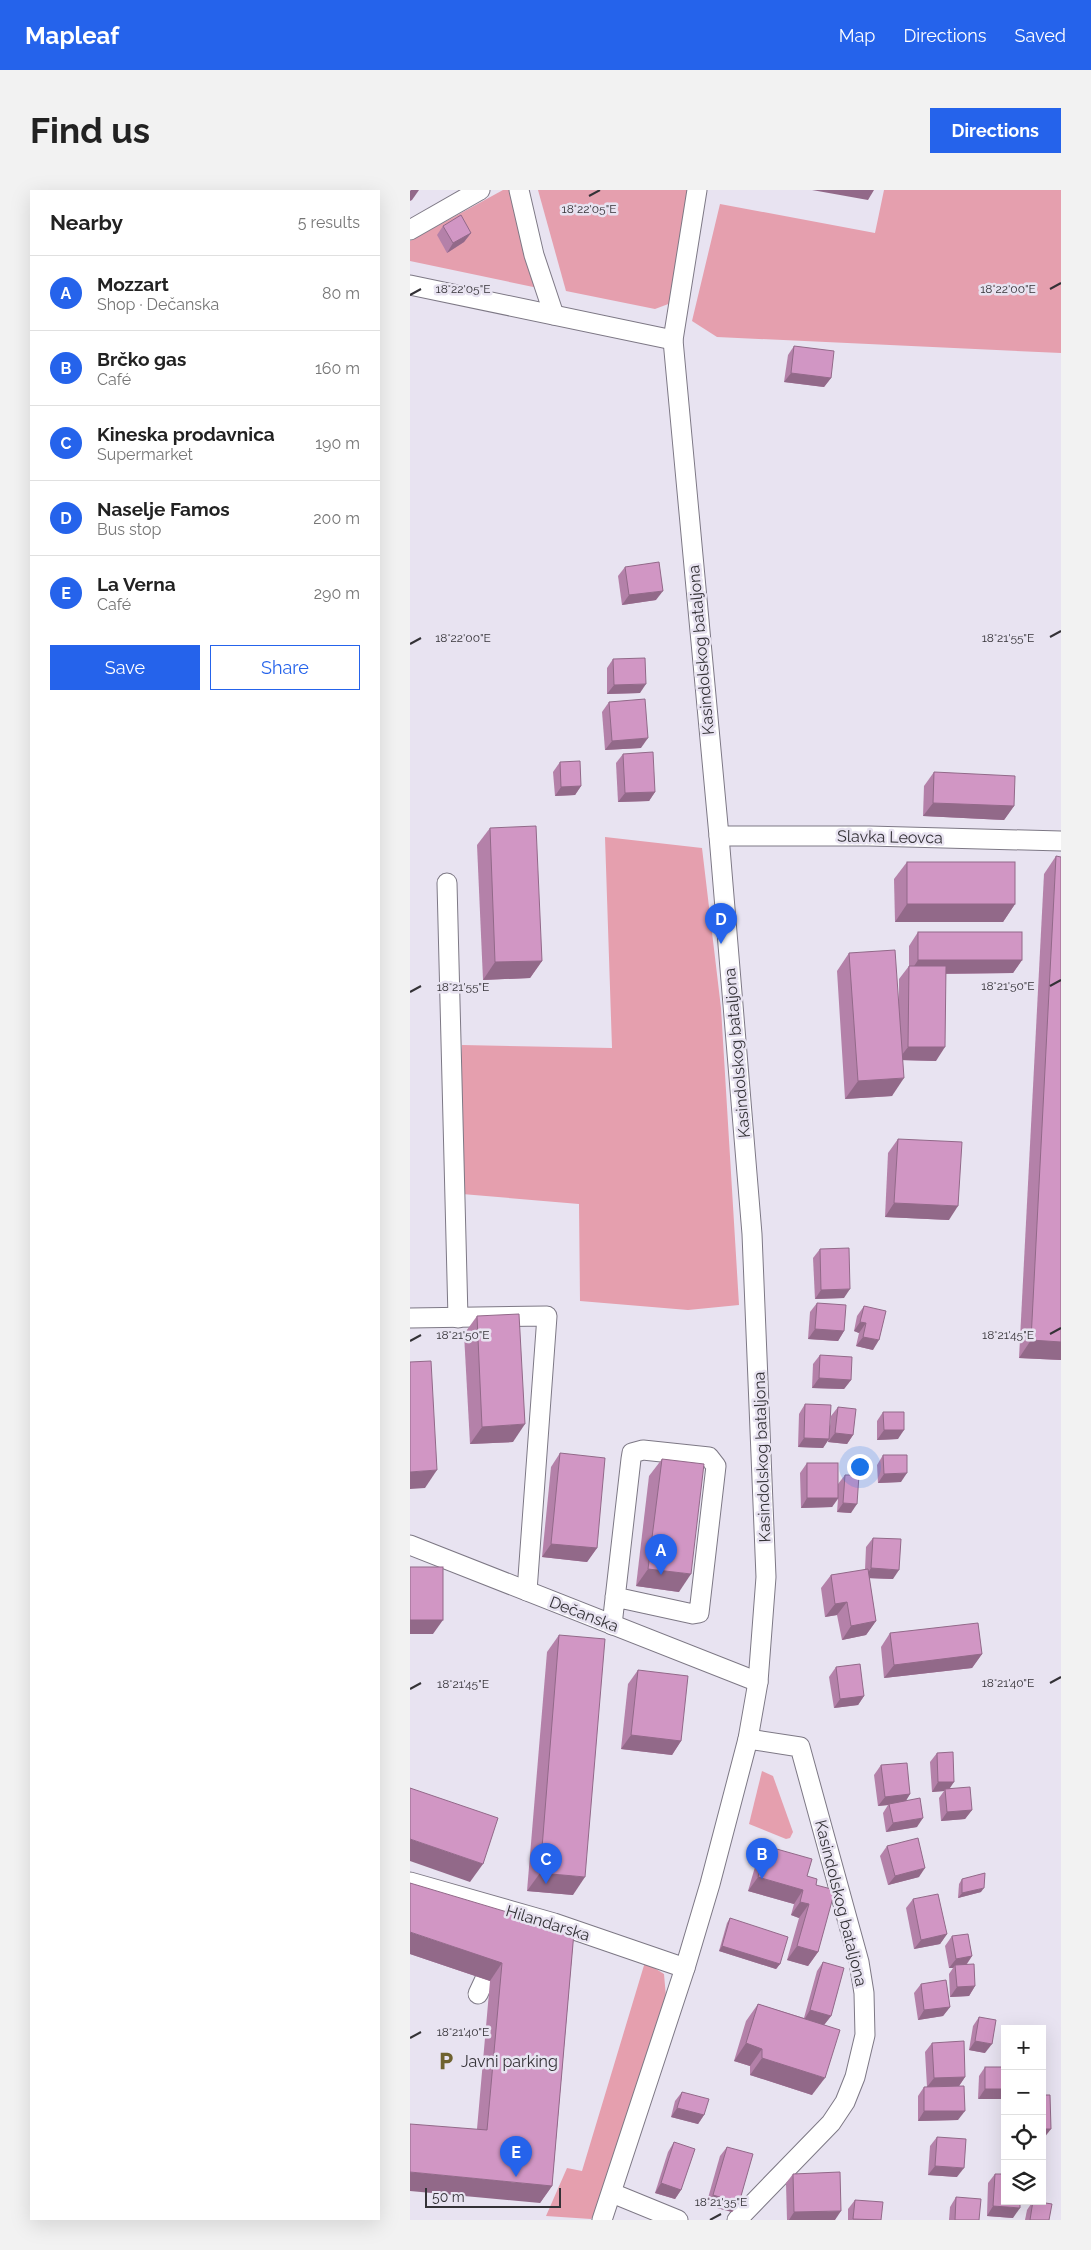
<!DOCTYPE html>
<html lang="en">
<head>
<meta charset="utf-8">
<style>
  :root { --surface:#fff; --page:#f2f2f2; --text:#222; --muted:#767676; --line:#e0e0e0; --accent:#2563eb }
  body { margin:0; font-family:Raleway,sans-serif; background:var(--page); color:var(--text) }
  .controls { position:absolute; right:15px; bottom:15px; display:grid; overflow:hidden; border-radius:0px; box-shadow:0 5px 20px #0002 }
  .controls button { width:45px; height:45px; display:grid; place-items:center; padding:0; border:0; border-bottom:1px solid var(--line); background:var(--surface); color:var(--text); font:25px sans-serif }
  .scale { position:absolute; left:15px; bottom:12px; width:136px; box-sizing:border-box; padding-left:5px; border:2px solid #343237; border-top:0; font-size:14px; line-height:18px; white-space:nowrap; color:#343237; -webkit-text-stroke:4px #e8e3f1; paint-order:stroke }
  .you { position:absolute; left:449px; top:1276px; width:18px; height:18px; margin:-12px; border:4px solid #fff; border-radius:50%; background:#1a73e8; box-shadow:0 0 0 8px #1a73e833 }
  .badge { display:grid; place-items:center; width:32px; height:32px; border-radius:50%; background:var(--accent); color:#fff; font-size:16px; font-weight:700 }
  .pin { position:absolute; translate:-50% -41px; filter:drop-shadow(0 1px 2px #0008) }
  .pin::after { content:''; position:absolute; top:26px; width:18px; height:15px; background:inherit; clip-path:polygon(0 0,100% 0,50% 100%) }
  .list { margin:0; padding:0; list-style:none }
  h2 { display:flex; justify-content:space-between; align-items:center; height:65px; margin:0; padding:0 20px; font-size:21px }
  h2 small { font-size:16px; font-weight:400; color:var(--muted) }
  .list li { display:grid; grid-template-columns:32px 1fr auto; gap:15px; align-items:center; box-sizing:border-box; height:75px; padding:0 20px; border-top:1px solid var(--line) }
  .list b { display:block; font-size:19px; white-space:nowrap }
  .list p { margin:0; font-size:16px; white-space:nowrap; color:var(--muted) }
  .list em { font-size:16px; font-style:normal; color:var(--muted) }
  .actions { display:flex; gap:10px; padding:15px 20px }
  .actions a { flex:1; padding:11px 0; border:1px solid var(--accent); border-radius:0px; text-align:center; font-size:18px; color:var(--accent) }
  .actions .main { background:var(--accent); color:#fff }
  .icon { flex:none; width:28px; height:28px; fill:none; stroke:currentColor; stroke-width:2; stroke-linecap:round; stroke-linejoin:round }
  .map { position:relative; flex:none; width:651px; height:2030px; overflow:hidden; border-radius:0px }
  header { display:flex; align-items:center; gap:30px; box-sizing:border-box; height:70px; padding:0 25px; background:var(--accent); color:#fff }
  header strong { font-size:24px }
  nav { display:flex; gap:28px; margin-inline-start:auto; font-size:18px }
  .intro { display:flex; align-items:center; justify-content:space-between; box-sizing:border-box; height:120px; padding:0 30px }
  h1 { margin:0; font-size:35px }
  .button { padding:12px 22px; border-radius:0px; background:var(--accent); color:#fff; font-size:18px; font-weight:700 }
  main { display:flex; gap:30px; padding:0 30px }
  aside { flex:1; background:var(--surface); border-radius:0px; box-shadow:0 5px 20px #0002 }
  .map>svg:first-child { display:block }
</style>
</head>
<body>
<header>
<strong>Mapleaf</strong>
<nav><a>Map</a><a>Directions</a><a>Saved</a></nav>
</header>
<div class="intro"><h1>Find us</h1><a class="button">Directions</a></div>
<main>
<aside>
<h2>Nearby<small>5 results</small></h2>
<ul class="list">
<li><span class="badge">A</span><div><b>Mozzart</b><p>Shop · Dečanska</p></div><em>80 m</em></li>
<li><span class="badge">B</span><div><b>Brčko gas</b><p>Café</p></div><em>160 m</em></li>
<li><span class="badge">C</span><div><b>Kineska prodavnica</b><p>Supermarket</p></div><em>190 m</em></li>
<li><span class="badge">D</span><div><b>Naselje Famos</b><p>Bus stop</p></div><em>200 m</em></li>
<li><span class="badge">E</span><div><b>La Verna</b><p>Café</p></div><em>290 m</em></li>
</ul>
<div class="actions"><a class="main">Save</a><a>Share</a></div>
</aside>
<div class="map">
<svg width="651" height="2030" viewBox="0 0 651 2030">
  <rect width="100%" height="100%" fill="#e8e3f1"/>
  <g fill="#e59fae">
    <path d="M93,0H103L133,99L0,71V51Z"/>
    <path d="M128,0H280L261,113L245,119L156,101Z"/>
    <path d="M474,0H651V163L307,147L282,131L310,14L465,43Z"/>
    <path d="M195,647L292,658L311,818L329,1115L278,1120L170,1111L169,1014L40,1003L52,855L202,858Z"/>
    <path d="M352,1581L363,1586L383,1642L380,1648L376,1649L339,1634Z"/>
    <path d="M235,1772L254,1784L256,1807L194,2010L181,2029L136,2026L157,1978L172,1981Z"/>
  </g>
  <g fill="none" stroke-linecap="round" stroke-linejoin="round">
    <g stroke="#7d7885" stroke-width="21">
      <g id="minor">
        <path d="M109,0L124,65L144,125"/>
        <path d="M0,40L70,0"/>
        <path d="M0,95L263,150"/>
        <path d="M309,646H459L651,651"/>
        <path d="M37,693L48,1128"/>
        <path d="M0,1128L137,1126L117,1401"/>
        <path d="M0,1355L348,1492"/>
        <path d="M202,1435L221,1269L222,1263L233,1260L299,1267L306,1276L289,1423L283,1424L205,1407"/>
        <path d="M0,1692L144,1733L275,1778"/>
        <path d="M68,1804L75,1789"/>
        <path d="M202,2003L268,2030"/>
        <path d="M192,2030L275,1778L300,1694L338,1549L348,1492L356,1387L342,1044L309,646L263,150L287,0"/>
        <path d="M327,2030L421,1933L435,1912L445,1887L455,1845L454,1803L449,1772L390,1557L338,1549"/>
      </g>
    </g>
    <use href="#minor" stroke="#fff" stroke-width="19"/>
  </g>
  <g fill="#b481a9">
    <path d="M33,36L61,43L54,52L37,63L27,45Z"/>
    <path d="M384,156L421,188L414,197L374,192L378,165Z"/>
    <path d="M215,377L246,410L212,415L208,386Z"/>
    <path d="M203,469L230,503L197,504V478Z"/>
    <path d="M199,512L231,558L195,560L192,522Z"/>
    <path d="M213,564L245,602L239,611L208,612L206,573Z"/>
    <path d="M150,572L171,596L165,605L145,606L143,582Z"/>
    <path d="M524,582L604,616L594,630L513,626L514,596Z"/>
    <path d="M80,638L132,771L120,788L73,790L67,655Z"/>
    <path d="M646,666L651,1170L609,1168L634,684Z"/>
    <path d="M497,672L605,714L593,732H485L484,689Z"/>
    <path d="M508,742L612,770L603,783L536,784L526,871L493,870L482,906L435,909L427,781L439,763L489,812V789L499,776V756Z"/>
    <path d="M488,949L539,1030L475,1027L478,963Z"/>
    <path d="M410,1059L434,1108L405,1109L403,1068Z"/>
    <path d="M407,1113L434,1141L428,1151L398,1149L400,1122Z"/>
    <path d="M454,1116L463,1160L446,1156L449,1143L444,1141L447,1126Z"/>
    <path d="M67,1126L103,1252L60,1254L54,1144Z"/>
    <path d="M410,1165L441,1190L434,1199L402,1198L403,1174Z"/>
    <path d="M395,1214L420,1236L421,1226L428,1217L443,1245L437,1254L418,1252V1250L413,1258L388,1257L389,1224Z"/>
    <path d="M473,1222L488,1249L467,1250V1231Z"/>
    <path d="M150,1263L187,1358L177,1372L132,1367L141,1277Z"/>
    <path d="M473,1265L491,1292L468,1293L467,1275Z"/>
    <path d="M252,1269L269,1402L226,1396L239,1286Z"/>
    <path d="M397,1273L428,1294L435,1285L441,1323L427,1322L428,1309L422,1317L391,1318L390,1283Z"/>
    <path d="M463,1348L483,1389L459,1388L466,1431L456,1445L432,1450L427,1425L415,1427L411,1398L421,1385L455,1380L456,1357Z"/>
    <path d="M480,1443L572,1464L562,1478L474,1488L471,1457Z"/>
    <path d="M149,1445L163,1705L117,1701L137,1462Z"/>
    <path d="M426,1477L454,1506L448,1515L424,1518L419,1487Z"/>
    <path d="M228,1480L271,1551L262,1565L211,1559L218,1494Z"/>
    <path d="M527,1563L540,1599L562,1620L555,1629L531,1631L529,1608L534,1601L522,1602L520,1572Z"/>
    <path d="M471,1575L500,1604L496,1610L507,1637L476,1642L473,1623L478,1615L468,1616L464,1585Z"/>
    <path d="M356,1656L397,1686L406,1695L408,1762L398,1776L377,1770L389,1728L381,1725L384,1714L338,1701L347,1670Z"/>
    <path d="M477,1656L509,1687L478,1695L470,1666Z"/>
    <path d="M552,1689L571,1702L548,1708L549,1694Z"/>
    <path d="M503,1709L537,1744L530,1754L504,1759L496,1718Z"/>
    <path d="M320,1728L370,1774L366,1779L309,1761L317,1733Z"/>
    <path d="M164,1742L142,1996L130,2013L67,1939L80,1791L0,1764Z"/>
    <path d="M542,1746L562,1766L557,1774L565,1796L559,1806L540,1807L539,1784L543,1778H539L535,1756Z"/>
    <path d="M413,1772L421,1826L414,1835L402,1905L340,1885V1876L324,1871L336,1831L348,1814L394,1828L407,1781Z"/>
    <path d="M511,1794L540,1817L533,1826L508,1830L504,1803Z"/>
    <path d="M569,1827L575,1863L559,1860L563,1836Z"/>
    <path d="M522,1853L555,1887L549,1896L528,1897L548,1930L508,1931V1906L514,1897H517L515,1862Z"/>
    <path d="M575,1877H595L568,1909L569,1886Z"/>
    <path d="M272,1902L294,1925L288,1934L261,1927L265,1911Z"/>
    <path d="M595,1912V1949H593V1914Z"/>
    <path d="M527,1947L547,1987L518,1985L520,1956Z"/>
    <path d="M264,1952L271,2000L265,2009L245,2003L258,1962Z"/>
    <path d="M317,1957L329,2013L322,2022L296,2015L310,1966Z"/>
    <path d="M383,1984L425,2030H377L376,1993Z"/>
    <path d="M585,1984L603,2028L577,2026L578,1993Z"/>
    <path d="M546,2007L569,2030H539L540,2017Z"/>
    <path d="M445,2010L471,2030H438V2019Z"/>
    <path d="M623,2011L639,2030H615L617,2020Z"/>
  </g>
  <g fill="#926989">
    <path d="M1,0H9L2,10L0,11V1Z"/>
    <path d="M402,0H464L458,10Z"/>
    <path d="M61,43L54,52L37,63L43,53Z"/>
    <path d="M381,183L421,188L414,197L374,192Z"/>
    <path d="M253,401L246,410L212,415L219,405Z"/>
    <path d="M236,494L230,503L197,504L204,495Z"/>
    <path d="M238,548L231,558L195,560L202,551Z"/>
    <path d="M171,596L165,605L145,606L151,597Z"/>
    <path d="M245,602L239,611L208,612L215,603Z"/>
    <path d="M523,613L604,616L594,630L513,626Z"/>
    <path d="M497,714H605L593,732H485Z"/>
    <path d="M508,770H612L603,783L499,784Z"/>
    <path d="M132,771L120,788L73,790L85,772Z"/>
    <path d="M498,857H535L526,871L488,870Z"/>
    <path d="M494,888L482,906L435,909L448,891Z"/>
    <path d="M484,1013L548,1016L539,1030L475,1027Z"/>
    <path d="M440,1099L434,1108L405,1109L411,1100Z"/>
    <path d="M450,1132L456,1133L449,1143L444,1141Z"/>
    <path d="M405,1139L434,1141L428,1151L398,1149Z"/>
    <path d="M453,1147L469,1150L463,1160L446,1156Z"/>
    <path d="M621,1150L651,1152V1170L609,1168Z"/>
    <path d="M409,1188L441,1190L434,1199L402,1198Z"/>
    <path d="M115,1234L103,1252L60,1254L72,1237Z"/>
    <path d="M474,1240H494L488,1249L467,1250Z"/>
    <path d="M425,1243L443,1245L437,1254L418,1252Z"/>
    <path d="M394,1248L419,1249L413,1258L388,1257Z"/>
    <path d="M27,1280L15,1298L0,1299V1282Z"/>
    <path d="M497,1283L491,1292L468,1293L474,1284Z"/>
    <path d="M397,1308H428L422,1317L391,1318Z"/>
    <path d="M433,1313L447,1314L441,1323L427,1322Z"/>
    <path d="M141,1354L187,1358L177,1372L132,1367Z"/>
    <path d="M461,1378L489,1380L483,1389L455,1388Z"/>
    <path d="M238,1379L281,1384L269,1402L226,1396Z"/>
    <path d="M437,1412L427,1425L415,1427L425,1414Z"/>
    <path d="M0,1430H33L23,1444H0Z"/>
    <path d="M466,1431L456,1445L432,1450L441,1436Z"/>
    <path d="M572,1464L562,1478L474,1488L484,1475Z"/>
    <path d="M454,1506L448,1515L424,1518L430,1509Z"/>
    <path d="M221,1545L271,1551L262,1565L211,1559Z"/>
    <path d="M528,1592H544L538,1601L535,1599L534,1601L522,1602Z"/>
    <path d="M500,1604L494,1614H479L478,1615L468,1616L475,1607Z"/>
    <path d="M562,1620L555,1629L531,1631L537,1622Z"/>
    <path d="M513,1628L507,1637L476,1642L483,1633Z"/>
    <path d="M0,1649L73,1674L60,1692L0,1671Z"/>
    <path d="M515,1678L509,1687L478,1695L485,1686Z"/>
    <path d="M130,1683L175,1687L163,1705L117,1701Z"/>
    <path d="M348,1687L393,1700L384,1714L338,1701Z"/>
    <path d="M574,1698L571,1702L548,1708L552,1703Z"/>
    <path d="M390,1712L399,1714L389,1728L381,1725Z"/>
    <path d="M0,1742L92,1773L80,1791L0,1764Z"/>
    <path d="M537,1744L530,1754L504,1759L511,1750Z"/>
    <path d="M312,1756L370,1774L366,1779L309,1761Z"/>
    <path d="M387,1756L408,1762L398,1776L377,1770Z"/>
    <path d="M562,1766L555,1776L545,1775L543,1778H539L546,1769Z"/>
    <path d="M565,1796L559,1806L540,1807L547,1797Z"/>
    <path d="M540,1817L533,1826L508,1830L514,1820Z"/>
    <path d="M400,1820L421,1826L414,1835L394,1830Z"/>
    <path d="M565,1851L582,1854L575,1863L559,1860Z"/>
    <path d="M336,1853L352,1859L340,1876L324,1871Z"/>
    <path d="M352,1868L415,1888L402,1905L340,1885Z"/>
    <path d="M555,1887L549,1896L517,1897L524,1888Z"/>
    <path d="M575,1899H595V1909H568Z"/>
    <path d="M267,1918L294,1925L288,1934L261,1927Z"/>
    <path d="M514,1921H555L548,1930L508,1931Z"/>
    <path d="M632,1939H641L634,1948H632Z"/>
    <path d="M525,1976L554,1978L547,1987L518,1985Z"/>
    <path d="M0,1982L142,1996L130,2013L0,2001Z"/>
    <path d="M251,1993L271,2000L265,2009L245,2003Z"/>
    <path d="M303,2005L329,2013L322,2022L296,2015Z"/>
    <path d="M583,2016L610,2018L603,2028L577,2026Z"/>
    <path d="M431,2021L425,2030H379L384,2022Z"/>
  </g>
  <g fill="#d196c4" stroke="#926989">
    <path d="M51,25L61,43L43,53L33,36Z"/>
    <path d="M384,156L424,161L421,188L381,183Z"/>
    <path d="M249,372L253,401L219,405L215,377Z"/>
    <path d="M235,468L236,494L204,495L203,469Z"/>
    <path d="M235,509L238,548L202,551L199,512Z"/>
    <path d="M243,562L245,602L215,603L213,564Z"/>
    <path d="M170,571L171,596L151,597L150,572Z"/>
    <path d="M524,582L605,586L604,616L523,613Z"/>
    <path d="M126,636L132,771L85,772L80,638Z"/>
    <path d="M646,666L651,667V1152L621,1150Z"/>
    <rect x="497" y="672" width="108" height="42"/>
    <rect x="508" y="742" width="104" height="28"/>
    <path d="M485,760L494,888L448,891L439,763Z"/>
    <path d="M499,776H536L535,857H498Z"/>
    <path d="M488,949L552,952L548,1016L484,1013Z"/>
    <path d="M439,1058L440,1099L411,1100L410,1059Z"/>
    <path d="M407,1113L436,1115L434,1141L405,1139Z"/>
    <path d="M454,1116L476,1121L469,1150L453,1147L456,1133L450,1132Z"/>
    <path d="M109,1124L115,1234L72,1237L67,1126Z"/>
    <path d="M410,1165L442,1167L441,1190L409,1188Z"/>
    <path d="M21,1171L27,1280L0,1282V1172Z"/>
    <path d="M395,1214L421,1215L419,1249L394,1248Z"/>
    <path d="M428,1217L446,1219L443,1245L425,1243Z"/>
    <path d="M473,1222H494V1240H474Z"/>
    <path d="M150,1263L195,1268L187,1358L141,1354Z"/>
    <path d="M473,1265H497V1283L474,1284Z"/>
    <path d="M252,1269L294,1274L281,1384L238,1379Z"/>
    <rect x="397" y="1273" width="31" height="35"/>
    <path d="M435,1285H449L447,1314L433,1313Z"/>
    <path d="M463,1348L491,1349L489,1380L461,1378Z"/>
    <rect x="0" y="1377" width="33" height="53"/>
    <path d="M458,1379L466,1431L441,1436L437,1412L425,1414L421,1385Z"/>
    <path d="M568,1433L572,1464L484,1475L480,1443Z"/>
    <path d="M149,1445L195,1449L175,1687L130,1683Z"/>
    <path d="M450,1474L454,1506L430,1509L426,1477Z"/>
    <path d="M228,1480L278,1486L271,1551L221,1545Z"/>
    <path d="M543,1562L544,1592H528L527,1563Z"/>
    <path d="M497,1573L500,1604L475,1607L471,1575Z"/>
    <path d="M560,1597L562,1620L537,1622L535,1599Z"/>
    <path d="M0,1598L88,1628L73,1674L0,1649Z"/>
    <path d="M510,1608L513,1628L483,1633L479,1614Z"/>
    <path d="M508,1648L515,1678L485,1686L477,1656Z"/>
    <path d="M356,1656L402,1669L397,1686L407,1689L406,1695L425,1700L408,1762L387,1756L399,1714L390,1712L393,1700L348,1687Z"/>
    <path d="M575,1683L574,1698L552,1703V1689Z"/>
    <path d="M0,1693L164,1742L142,1996L0,1982V1934L77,1940L92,1773L0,1742Z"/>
    <path d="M528,1704L537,1744L511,1750L503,1709Z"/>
    <path d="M320,1728L378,1747L370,1774L312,1756Z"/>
    <path d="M558,1744L562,1766L546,1769L542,1746Z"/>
    <path d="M413,1772L434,1778L421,1826L400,1820Z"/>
    <path d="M564,1774L565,1796L547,1797L545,1775Z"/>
    <path d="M536,1790L540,1817L514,1820L511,1794Z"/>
    <path d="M348,1814L430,1840L415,1888L352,1868V1859L336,1853Z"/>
    <path d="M569,1827L586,1830L582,1854L565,1851Z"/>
    <path d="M554,1851L555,1887L524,1888L522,1853Z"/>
    <rect x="575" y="1877" width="20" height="22"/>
    <path d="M554,1896L555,1921H514V1897Z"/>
    <path d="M272,1902L299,1909L294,1925L267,1918Z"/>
    <path d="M632,1905H640L641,1939H632Z"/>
    <path d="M527,1947L556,1949L554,1978L525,1976Z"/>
    <path d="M264,1952L285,1959L271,2000L251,1993Z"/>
    <path d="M317,1957L343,1964L329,2013L303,2005Z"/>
    <path d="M430,1982L431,2021L384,2022L383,1984Z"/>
    <path d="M585,1984H595V2011H610V2018L583,2016Z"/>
    <path d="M546,2007L571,2009L569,2030H545Z"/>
    <path d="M445,2010L473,2012L471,2030L443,2029Z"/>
    <path d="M623,2011L642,2014L639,2030H620Z"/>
  </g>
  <path fill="none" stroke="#343237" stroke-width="2" d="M179,6L190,0M640,99L651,93M0,105L11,99M640,447L651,441M0,454L11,448M640,796L651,790M0,802L11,796M640,1144L651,1138M0,1151L11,1145M640,1493L651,1487M0,1499L11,1493M0,1848L11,1842M300,2030L311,2024"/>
  <defs>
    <g id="parking-bare" transform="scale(1.5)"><path d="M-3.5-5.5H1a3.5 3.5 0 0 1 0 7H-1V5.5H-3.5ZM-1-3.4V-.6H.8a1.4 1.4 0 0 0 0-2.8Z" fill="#6f622f" stroke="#e8e3f1" stroke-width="2.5" paint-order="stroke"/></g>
  </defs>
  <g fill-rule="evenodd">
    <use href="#parking-bare" x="36" y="1871"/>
  </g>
  <g text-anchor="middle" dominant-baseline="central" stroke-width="5" stroke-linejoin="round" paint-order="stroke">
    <g font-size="16" fill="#343237" stroke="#e8e3f1">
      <text transform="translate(291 460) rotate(-95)">Kasindolskog bataljona</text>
      <text transform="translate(480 647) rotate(1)">Slavka Leovca</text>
      <text transform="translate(327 863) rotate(-95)">Kasindolskog bataljona</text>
      <text transform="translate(352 1267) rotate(-92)">Kasindolskog bataljona</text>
      <text transform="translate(174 1424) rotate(21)">Dečanska</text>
      <text transform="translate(431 1713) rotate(76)">Kasindolskog bataljona</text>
      <text transform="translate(138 1733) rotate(17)">Hilandarska</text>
    </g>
    <g font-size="16" fill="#343237" stroke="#e8e3f1" text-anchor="start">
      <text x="51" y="1871">Javni parking</text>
    </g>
  </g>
  <g font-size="12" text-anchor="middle" fill="#343237" stroke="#e8e3f1" stroke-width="5" stroke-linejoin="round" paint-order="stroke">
    <text x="179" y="23">18°22'05"E</text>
    <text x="598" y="103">18°22'00"E</text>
    <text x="53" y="103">18°22'05"E</text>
    <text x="598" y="452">18°21'55"E</text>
    <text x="53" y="452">18°22'00"E</text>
    <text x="598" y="800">18°21'50"E</text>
    <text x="53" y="801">18°21'55"E</text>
    <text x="598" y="1149">18°21'45"E</text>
    <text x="53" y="1149">18°21'50"E</text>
    <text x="598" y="1497">18°21'40"E</text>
    <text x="53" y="1498">18°21'45"E</text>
    <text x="53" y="1846">18°21'40"E</text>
    <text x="311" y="2016">18°21'35"E</text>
  </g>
</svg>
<div class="controls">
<button>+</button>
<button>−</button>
<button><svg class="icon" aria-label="locate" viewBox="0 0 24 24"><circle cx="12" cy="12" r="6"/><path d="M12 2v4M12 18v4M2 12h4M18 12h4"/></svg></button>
<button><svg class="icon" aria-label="layers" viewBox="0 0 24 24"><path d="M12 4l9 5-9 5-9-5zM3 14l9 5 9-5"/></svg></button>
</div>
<div class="scale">50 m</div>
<div class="you"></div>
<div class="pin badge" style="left:251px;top:1385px">A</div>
<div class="pin badge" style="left:352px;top:1689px">B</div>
<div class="pin badge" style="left:136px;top:1694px">C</div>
<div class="pin badge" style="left:311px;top:754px">D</div>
<div class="pin badge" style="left:106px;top:1987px">E</div>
</div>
</main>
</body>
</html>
